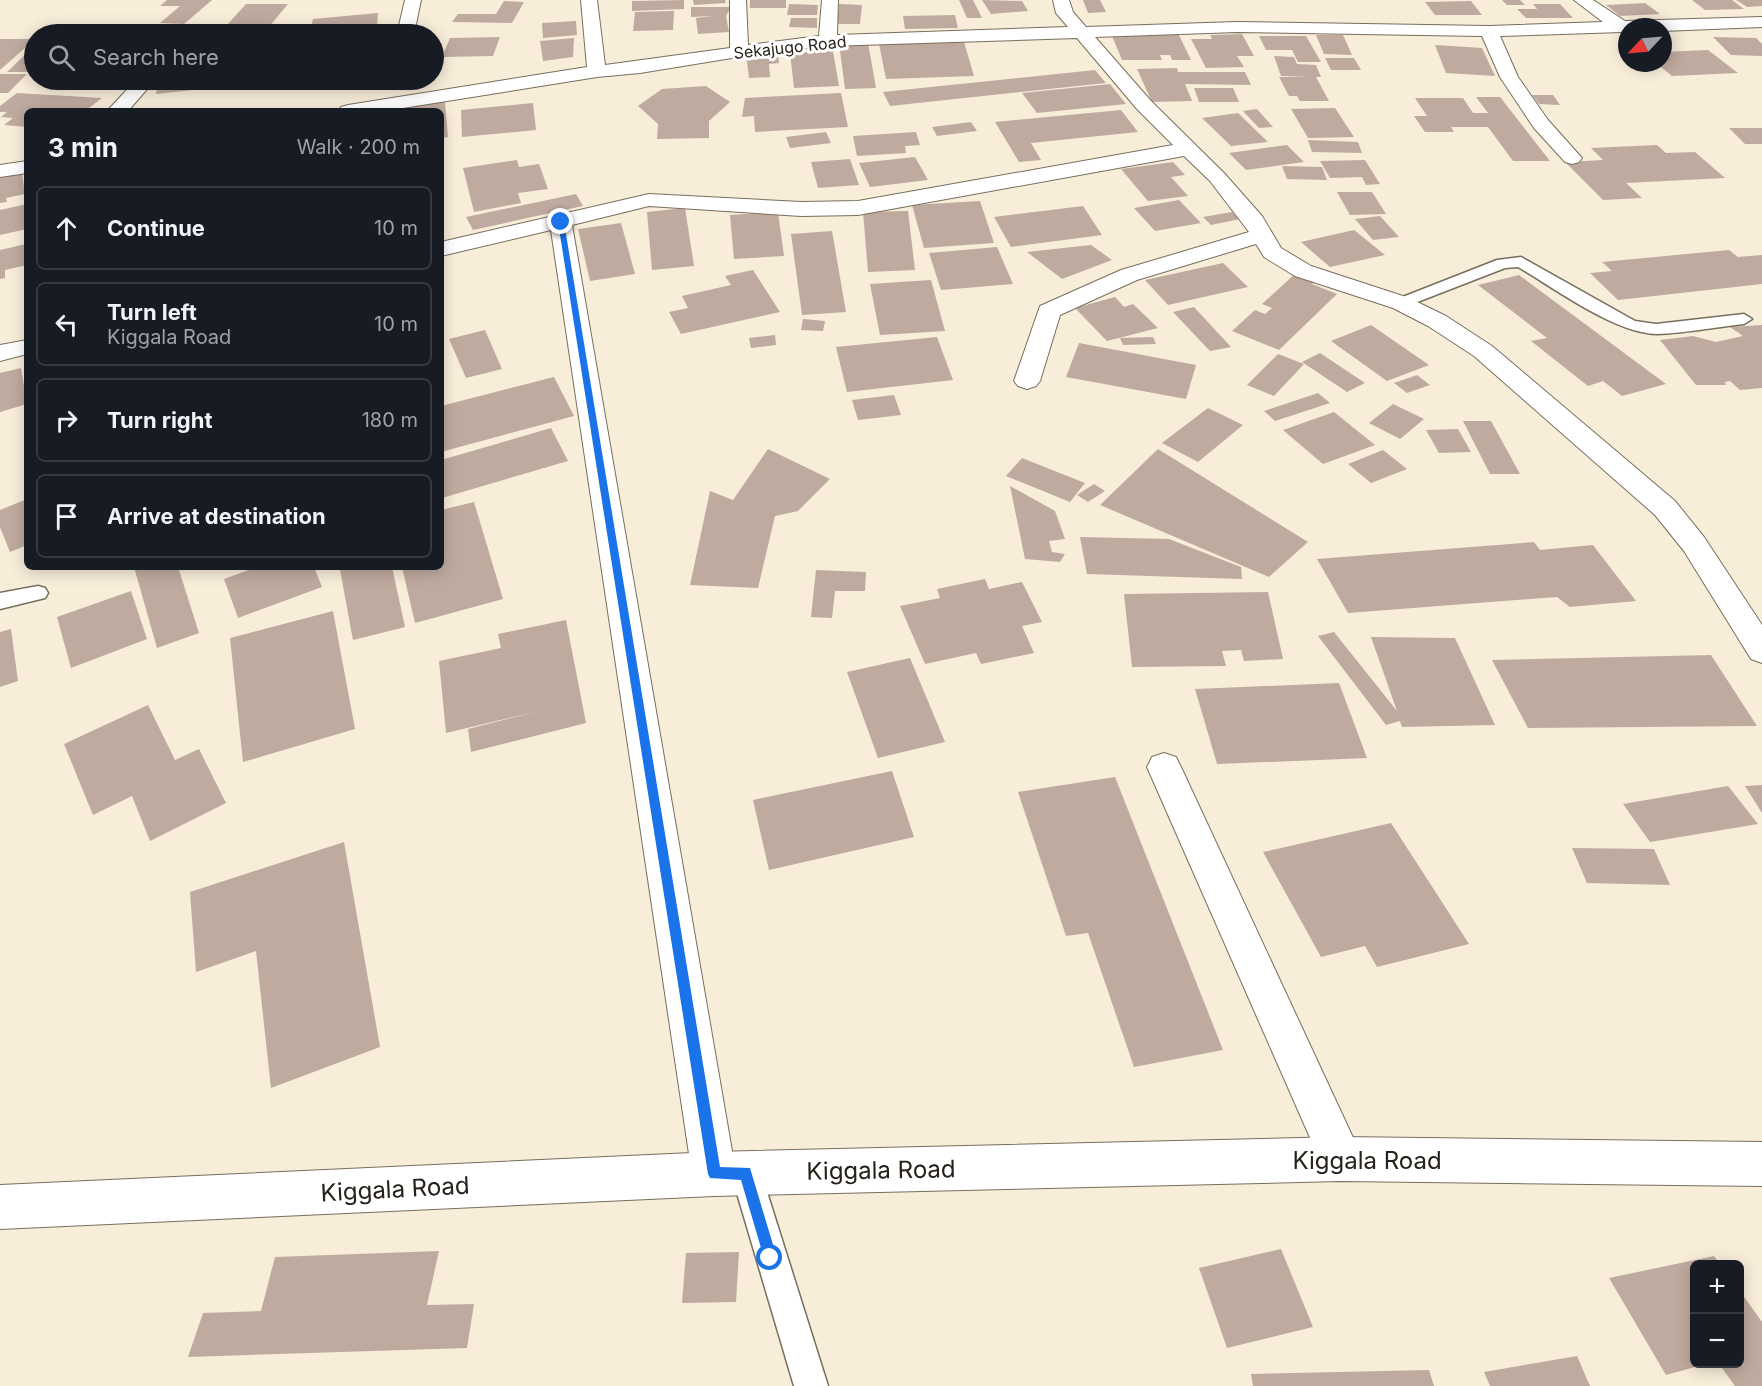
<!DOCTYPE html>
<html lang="en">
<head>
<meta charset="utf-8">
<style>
  :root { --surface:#171b24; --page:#20242c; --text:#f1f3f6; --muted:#9ea1a6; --line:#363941 }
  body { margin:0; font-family:Inter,sans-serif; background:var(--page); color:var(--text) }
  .controls { position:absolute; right:18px; bottom:18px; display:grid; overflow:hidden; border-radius:9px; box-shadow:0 3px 15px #0003 }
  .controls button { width:54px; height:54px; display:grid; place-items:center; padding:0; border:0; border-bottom:2px solid var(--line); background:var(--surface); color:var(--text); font:30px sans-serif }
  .compass { position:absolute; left:1618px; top:18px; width:54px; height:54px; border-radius:50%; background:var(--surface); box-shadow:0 3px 15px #0003; rotate:244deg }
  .stop { position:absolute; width:18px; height:18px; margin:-14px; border:4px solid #1a73e8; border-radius:50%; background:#fff }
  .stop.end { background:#1a73e8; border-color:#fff; box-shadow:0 2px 6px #0008 }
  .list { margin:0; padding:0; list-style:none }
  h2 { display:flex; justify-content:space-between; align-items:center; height:78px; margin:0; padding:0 24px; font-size:26px }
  h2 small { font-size:20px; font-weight:400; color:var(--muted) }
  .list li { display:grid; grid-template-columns:39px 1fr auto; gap:18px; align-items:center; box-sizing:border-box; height:84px; margin:0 12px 12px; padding:0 12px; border:2px solid var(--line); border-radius:9px }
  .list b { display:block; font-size:22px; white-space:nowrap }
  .list p { margin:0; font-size:20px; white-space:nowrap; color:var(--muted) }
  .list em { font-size:20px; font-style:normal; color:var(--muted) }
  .icon { flex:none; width:33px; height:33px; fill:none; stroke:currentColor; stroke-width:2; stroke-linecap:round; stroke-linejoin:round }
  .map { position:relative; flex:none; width:1762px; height:1386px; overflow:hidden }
  .search { position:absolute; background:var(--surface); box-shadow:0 3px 15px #0003; left:24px; top:24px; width:420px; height:66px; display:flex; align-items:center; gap:15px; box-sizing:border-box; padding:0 21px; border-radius:33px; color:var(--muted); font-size:22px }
  .panel { position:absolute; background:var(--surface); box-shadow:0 3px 15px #0003; left:24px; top:108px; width:420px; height:462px; border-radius:9px }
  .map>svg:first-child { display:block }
</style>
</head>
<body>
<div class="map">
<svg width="1762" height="1386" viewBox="0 0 1762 1386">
  <rect width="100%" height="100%" fill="#f8edd9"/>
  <g fill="#bfaa9f">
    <path d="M167,0H212L184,24L160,23L180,6H160Z"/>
    <path d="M684,0V9L632,11V1Z"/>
    <path d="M693,0H725L726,3L694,5Z"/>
    <rect x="750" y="0" width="36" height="8"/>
    <path d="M959,0H973L982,18H967Z"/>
    <path d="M982,0L1022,1L1028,11L991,14Z"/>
    <path d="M1083,0H1100L1106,12L1088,13Z"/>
    <path d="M1502,0H1520L1525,5H1507Z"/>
    <path d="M1692,0H1732L1744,9L1705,10Z"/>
    <path d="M1736,0H1762V6L1747,7Z"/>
    <path d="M504,1L524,2L512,23L452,22L458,14H496Z"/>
    <path d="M1471,1L1482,15H1435L1425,2Z"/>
    <path d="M1645,3L1660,14L1620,16L1606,5Z"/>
    <path d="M246,4H288L263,34H219Z"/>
    <path d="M789,4L818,5L817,15H787Z"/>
    <path d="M839,4L862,5L860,24H837Z"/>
    <path d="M1533,4H1560L1573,18H1526L1517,9H1537Z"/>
    <path d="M691,7H731L726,16L729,32L698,34L696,18L712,16L691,17Z"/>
    <path d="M674,11L673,30L633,31L635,12Z"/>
    <path d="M378,13L377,26L310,32L313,19Z"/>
    <path d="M955,15L958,28L905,29L903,16Z"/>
    <path d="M791,18H817V28L789,27Z"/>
    <path d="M576,21L577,35L543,38L542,23Z"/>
    <path d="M1110,31H1177L1191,60H1172L1170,55H1160L1162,60H1122Z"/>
    <path d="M1242,34L1254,56H1237L1244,67L1206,68L1191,39H1212L1210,35Z"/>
    <path d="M1316,35H1343L1352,55L1324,54Z"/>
    <path d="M1259,36H1306L1321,62H1298L1292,50H1266Z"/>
    <path d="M500,37L493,56L442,57L450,38Z"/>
    <path d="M1713,37L1756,38L1762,44V56L1731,55Z"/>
    <path d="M574,38L573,57L543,61L540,41Z"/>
    <path d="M0,39H34V40L0,70Z"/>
    <path d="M964,42L974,76L886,79L879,44Z"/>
    <path d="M839,43H868L876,88L845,89Z"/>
    <path d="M1435,45L1482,48L1495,76L1446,73Z"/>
    <path d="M31,49H34V72H7Z"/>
    <path d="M1708,50L1738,73L1672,76L1656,63H1663V52Z"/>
    <path d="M778,51L779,63L769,64L770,77L749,78L746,53Z"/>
    <path d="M833,51L839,86L794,88L790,53Z"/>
    <path d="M1274,56L1294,57L1297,64L1316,65L1321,77H1316L1329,101H1300L1297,96H1289L1279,77H1310L1281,76Z"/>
    <path d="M1325,58H1354L1361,70H1331Z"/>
    <path d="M1177,68L1178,72H1245L1251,85L1185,84L1192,101L1152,102L1137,69Z"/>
    <path d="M1095,70L1106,83L890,106L883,92Z"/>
    <path d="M0,74H27L8,93H0Z"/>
    <path d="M158,80H204L202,89L156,94Z"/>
    <path d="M1110,84L1126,104L1037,113L1022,93Z"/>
    <path d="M706,86L730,102L709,121V138L657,139L658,124L638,106L662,89Z"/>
    <path d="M1194,88H1233L1239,102H1199Z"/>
    <path d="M17,93L102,98L85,111H27V127L4,125L13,118L1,117L7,112H0V106Z"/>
    <path d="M841,93L848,127L755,132L754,116L742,117L745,98Z"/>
    <path d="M1532,95H1553L1560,105L1539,104Z"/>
    <path d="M1476,97H1500L1550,161H1513L1488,127H1451L1454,132H1425L1414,116H1427L1415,98H1463L1473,113H1488Z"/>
    <path d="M445,102L448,137L441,138V111H398V108Z"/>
    <path d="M533,103L536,130L462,137L461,110Z"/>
    <path d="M1335,108L1354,137L1308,138L1291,109Z"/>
    <path d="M1257,109L1273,127L1259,128L1243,111Z"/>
    <path d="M1121,110L1138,132L1031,143L1041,160L1019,162L995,122Z"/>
    <path d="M1238,113L1268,142L1231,146L1202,118Z"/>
    <path d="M971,122L977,131L937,136L932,127Z"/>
    <path d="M1729,128H1762V144H1745Z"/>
    <path d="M826,132L831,143L790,148L786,137Z"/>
    <path d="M916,132L920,145L905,146L906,153L857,156L853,136Z"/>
    <path d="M1308,140L1358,142L1362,153L1312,152Z"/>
    <path d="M1287,145L1304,162L1246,170L1229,153Z"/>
    <path d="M1657,145L1666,153L1695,152L1725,178L1626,183L1642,198L1603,200L1565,162L1603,160L1591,148Z"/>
    <path d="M915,157L928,180L870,187L859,163Z"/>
    <path d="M850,159L859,185L818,188L811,162Z"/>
    <path d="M517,160L519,167L539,164L548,189L518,193L521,203L474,212L463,168Z"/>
    <path d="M1365,160L1380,184L1366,185L1362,177L1330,178L1320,161Z"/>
    <path d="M1173,162L1185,175L1171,177L1188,196L1148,201L1121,169Z"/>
    <path d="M1282,166L1322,167L1327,180L1287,179Z"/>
    <path d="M22,173L25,194L6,198L7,202L0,203V178Z"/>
    <path d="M1337,192H1372L1386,214L1350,215Z"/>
    <path d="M576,194L583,206L473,230L466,217Z"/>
    <path d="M1179,200L1201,223L1155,231L1134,208Z"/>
    <path d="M980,201L994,243L924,248L912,205Z"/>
    <path d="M27,204V229L0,235V210Z"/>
    <path d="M1083,206L1102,235L1011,247L994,217Z"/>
    <path d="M685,208L694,266L652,270L647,212Z"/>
    <path d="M908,211L915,270L868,272L863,212Z"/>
    <path d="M778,212L784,256L734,259L730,215Z"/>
    <path d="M1232,212L1240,219L1211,225L1203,217Z"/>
    <path d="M1380,216L1399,237L1373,240L1355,219Z"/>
    <path d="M621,223L635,274L590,281L578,229Z"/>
    <path d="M1354,230L1385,255L1330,267L1301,242Z"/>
    <path d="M832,231L846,312L802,315L791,234Z"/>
    <path d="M26,244L27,265L5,270V278L0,279V250Z"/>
    <path d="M1091,245L1112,260L1062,279L1027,252Z"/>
    <path d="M997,247L1013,284L941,290L929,253Z"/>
    <path d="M1729,250L1738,257L1762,255V284L1618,300L1590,273L1612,271L1602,262Z"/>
    <path d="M1223,263L1248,287L1168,305L1145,280Z"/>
    <path d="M753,270L780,312L681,334L669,312L688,308L682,296L731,285L725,276Z"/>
    <path d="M1296,273L1316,281L1312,284L1337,294L1279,350L1232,331L1255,310L1265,314L1272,308L1262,304Z"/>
    <path d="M1519,275L1666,384L1622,396L1603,381L1588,386L1531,341L1547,338L1478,285Z"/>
    <path d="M931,280L945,331L880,335L870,284Z"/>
    <path d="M1115,297L1124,307L1133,304L1158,328L1107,341L1075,308Z"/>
    <path d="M1194,307L1231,347L1210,351L1173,312Z"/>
    <path d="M803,319L825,321L823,331L801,330Z"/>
    <path d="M1371,325L1429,365L1387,381L1331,341Z"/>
    <path d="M1762,325V388L1740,390L1730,381L1725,382L1726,385H1696L1660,340L1693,336L1716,342L1743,336L1730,327Z"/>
    <path d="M485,330L502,369L466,378L449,339Z"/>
    <path d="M775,335L776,345L751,348L749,338Z"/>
    <path d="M937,337L953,380L847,392L836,347Z"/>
    <path d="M1153,337L1156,344L1123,345L1120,338Z"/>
    <path d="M1079,343L1196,365L1186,399L1066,377Z"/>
    <path d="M1320,353L1365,383L1347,392L1302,362Z"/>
    <path d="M1278,354L1304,364L1274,396L1247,385Z"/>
    <path d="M21,368L27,404L0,412V373Z"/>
    <path d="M1417,375L1430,385L1407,393L1394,383Z"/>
    <path d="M554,377L574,416L441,452V406Z"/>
    <path d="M1318,393L1330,403L1275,421L1264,411Z"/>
    <path d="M894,395L901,415L858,420L852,400Z"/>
    <path d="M1393,404L1424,419L1400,439L1369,423Z"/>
    <path d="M1208,408L1243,425L1198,462L1162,443Z"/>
    <path d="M1334,412L1375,445L1323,464L1283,430Z"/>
    <path d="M1463,421H1491L1520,474H1490Z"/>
    <path d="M551,428L568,461L442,498L441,460Z"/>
    <path d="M1458,429L1471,452L1439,453L1426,430Z"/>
    <path d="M768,449L830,479L798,511L775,516L758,588L690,585L710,491L733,500Z"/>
    <path d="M1158,449L1308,542L1269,577L1100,505Z"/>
    <path d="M1383,450L1407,469L1371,483L1348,464Z"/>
    <path d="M1022,458L1085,483L1070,502L1006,476Z"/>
    <path d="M1094,484L1105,491L1088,502L1077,495Z"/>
    <path d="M1010,486L1055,511L1065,539L1049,541L1052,552L1065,554L1060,562L1025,559Z"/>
    <path d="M27,499V545L10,552L0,527V510Z"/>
    <path d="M474,502L503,599L415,623L402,567H441V510Z"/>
    <path d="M1080,537L1169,539L1241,567L1242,579L1087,574Z"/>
    <path d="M1534,542L1540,550L1593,545L1636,601L1570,607L1557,597L1348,613L1317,559Z"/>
    <path d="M134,567H178L199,633L157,648Z"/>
    <path d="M257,567H314L322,587L238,618L224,579Z"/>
    <path d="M352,567H392L405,627L353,640L340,570Z"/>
    <path d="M816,570L866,572L865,591H835L832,618L811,617Z"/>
    <path d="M985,579L989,589L1022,582L1042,622L1022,626L1034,653L981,664L976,653L925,664L900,606L940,598L937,589Z"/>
    <path d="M131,591L147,639L71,668L57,617Z"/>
    <path d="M1268,592L1283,659L1244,661L1241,650L1222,651L1226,666L1132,667L1124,594Z"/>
    <path d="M333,611L355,729L243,762L230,638Z"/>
    <path d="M566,620L586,723L471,752L468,729L539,711L446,733L439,661L501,648L498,634Z"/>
    <path d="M11,629L18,681L0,687V632Z"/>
    <path d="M1334,632L1397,711L1371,637L1455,638L1495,725L1402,727L1400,721L1386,725L1318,636Z"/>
    <path d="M1711,655L1757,726L1528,728L1492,660Z"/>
    <path d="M910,658L945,742L878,758L847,672Z"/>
    <path d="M1339,683L1367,758L1217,764L1195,689Z"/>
    <path d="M148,705L175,760L199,749L226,803L150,841L132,796L93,815L64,744Z"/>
    <path d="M892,771L914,837L769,870L753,800Z"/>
    <path d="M1115,777L1223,1050L1134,1067L1088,933L1066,936L1018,792Z"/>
    <path d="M1762,785V813L1745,786Z"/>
    <path d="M1728,786L1758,824L1650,842L1623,804Z"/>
    <path d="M1391,823L1469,944L1377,967L1365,946L1321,957L1263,852Z"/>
    <path d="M344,842L380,1047L271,1088L256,951L196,972L190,892Z"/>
    <path d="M1572,848L1654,849L1670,885L1587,883Z"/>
    <path d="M1281,1249L1313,1327L1227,1348L1199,1268Z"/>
    <path d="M439,1251L427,1305L474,1304L467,1348L188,1357L203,1313L261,1311L275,1257Z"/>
    <path d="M739,1252L736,1302L682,1303L686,1253Z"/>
    <path d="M1714,1256L1720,1264H1694V1364H1706L1666,1375L1609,1278Z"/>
    <path d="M1740,1291L1762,1322V1386H1735L1719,1364H1740Z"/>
    <path d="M1577,1356L1590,1386H1490L1484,1372Z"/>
    <path d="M1429,1370L1434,1386H1253L1251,1374Z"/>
  </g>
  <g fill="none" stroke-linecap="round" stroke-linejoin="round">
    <g stroke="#786e5d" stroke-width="3">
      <g id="lane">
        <path d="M1521,257L1635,321L1656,324L1744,314L1752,319L1744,324C1716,327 1686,333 1657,334C1616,334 1554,288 1518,267L1505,268L1407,306L1401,308L1393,303L1395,300L1497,260Z"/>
        <path d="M38,586L45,588L48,593L45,598L0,609V593Z"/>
        <path d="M746,1158L757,1162L761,1173L828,1386H794L731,1173L735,1162Z"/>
      </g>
    </g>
    <g stroke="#786e5d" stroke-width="2">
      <g id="street">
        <path d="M405,0H421L414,34H397Z"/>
        <path d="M581,0H597L605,65L730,48V0H746L748,45L819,36L822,0H838L837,35L1068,27L1056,13L1053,0H1069L1073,12L1086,27L1237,22L1489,26L1603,22L1574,0H1593L1625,21L1762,17V27L1663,31V27H1627V32H1622L1500,36L1518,77L1548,120L1582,158L1579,162L1572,164L1565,162L1534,128L1500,77L1482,36L1237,32L1095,37L1151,101L1224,173L1262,216L1281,248L1311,266L1409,298L1446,316L1492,346L1675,501L1704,537L1762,625V663L1751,659L1684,551L1655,515L1474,356L1428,326L1393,308L1295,276L1264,257L1256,244L1137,280L1060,315L1040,381L1036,386L1027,389L1018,386L1014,381L1040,306L1121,270L1249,232L1210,181L1184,156L858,215L801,216L649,206L572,225L736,1174L730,1190L714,1196L698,1190L692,1174L551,230L441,256V242L649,194L801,202L858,201L1173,145L1137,109L1077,38L828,46L775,51L640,73L597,77L384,111H338L341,107L348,105L587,67Z"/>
        <path d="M136,80H155L128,111H107Z"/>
        <path d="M27,161V173L0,177V165Z"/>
        <path d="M27,340V354L0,361V345Z"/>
        <path d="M1164,753L1176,757L1181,767L1356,1144L1363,1159L1356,1174L1341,1181L1326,1174L1147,767L1152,757Z"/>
      </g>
    </g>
    <g stroke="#786e5d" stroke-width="2">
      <path id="secondary" d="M1341,1137L1762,1142V1186L1341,1181L714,1196L0,1229V1185L714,1152Z"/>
    </g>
    <use href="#lane" fill="#fff" fill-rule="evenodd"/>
    <use href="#street" fill="#fff" fill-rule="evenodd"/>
    <use href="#secondary" fill="#fff" fill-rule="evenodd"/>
  </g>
  <path fill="#1a73e8" d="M561,220L564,222L720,1167L750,1168L777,1258L775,1263L770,1265L766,1263L764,1258L741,1180L710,1178L708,1174L558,222Z"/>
  <g text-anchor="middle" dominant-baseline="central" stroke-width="6" stroke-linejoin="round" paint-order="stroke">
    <g font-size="16" fill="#26221b" stroke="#fff">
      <text transform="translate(790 47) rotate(-6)">Sekajugo Road</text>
    </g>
    <g font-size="24" fill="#26221b" stroke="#fff">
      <text x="1367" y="1160">Kiggala Road</text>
      <text transform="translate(881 1170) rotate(-1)">Kiggala Road</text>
      <text transform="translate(395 1189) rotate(-3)">Kiggala Road</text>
    </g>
  </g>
</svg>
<div class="controls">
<button>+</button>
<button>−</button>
</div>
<svg class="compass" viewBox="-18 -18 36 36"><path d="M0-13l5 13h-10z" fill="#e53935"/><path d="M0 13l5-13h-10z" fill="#9ea1a6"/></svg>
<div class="stop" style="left:770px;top:1258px"></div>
<div class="stop end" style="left:561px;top:222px"></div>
<div class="search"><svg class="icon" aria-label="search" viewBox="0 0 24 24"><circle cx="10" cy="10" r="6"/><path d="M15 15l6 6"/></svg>Search here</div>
<section class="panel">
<h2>3 min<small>Walk · 200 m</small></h2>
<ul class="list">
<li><svg class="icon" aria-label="ahead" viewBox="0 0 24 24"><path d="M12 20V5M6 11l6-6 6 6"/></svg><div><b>Continue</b></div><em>10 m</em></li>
<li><svg class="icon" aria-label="left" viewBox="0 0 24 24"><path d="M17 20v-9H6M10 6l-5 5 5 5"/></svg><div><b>Turn left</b><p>Kiggala Road</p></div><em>10 m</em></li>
<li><svg class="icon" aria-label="right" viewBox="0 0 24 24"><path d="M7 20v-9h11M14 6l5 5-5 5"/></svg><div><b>Turn right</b></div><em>180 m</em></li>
<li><svg class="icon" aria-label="arrive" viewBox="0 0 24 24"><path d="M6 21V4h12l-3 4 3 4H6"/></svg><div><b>Arrive at destination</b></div></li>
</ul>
</section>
</div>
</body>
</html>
